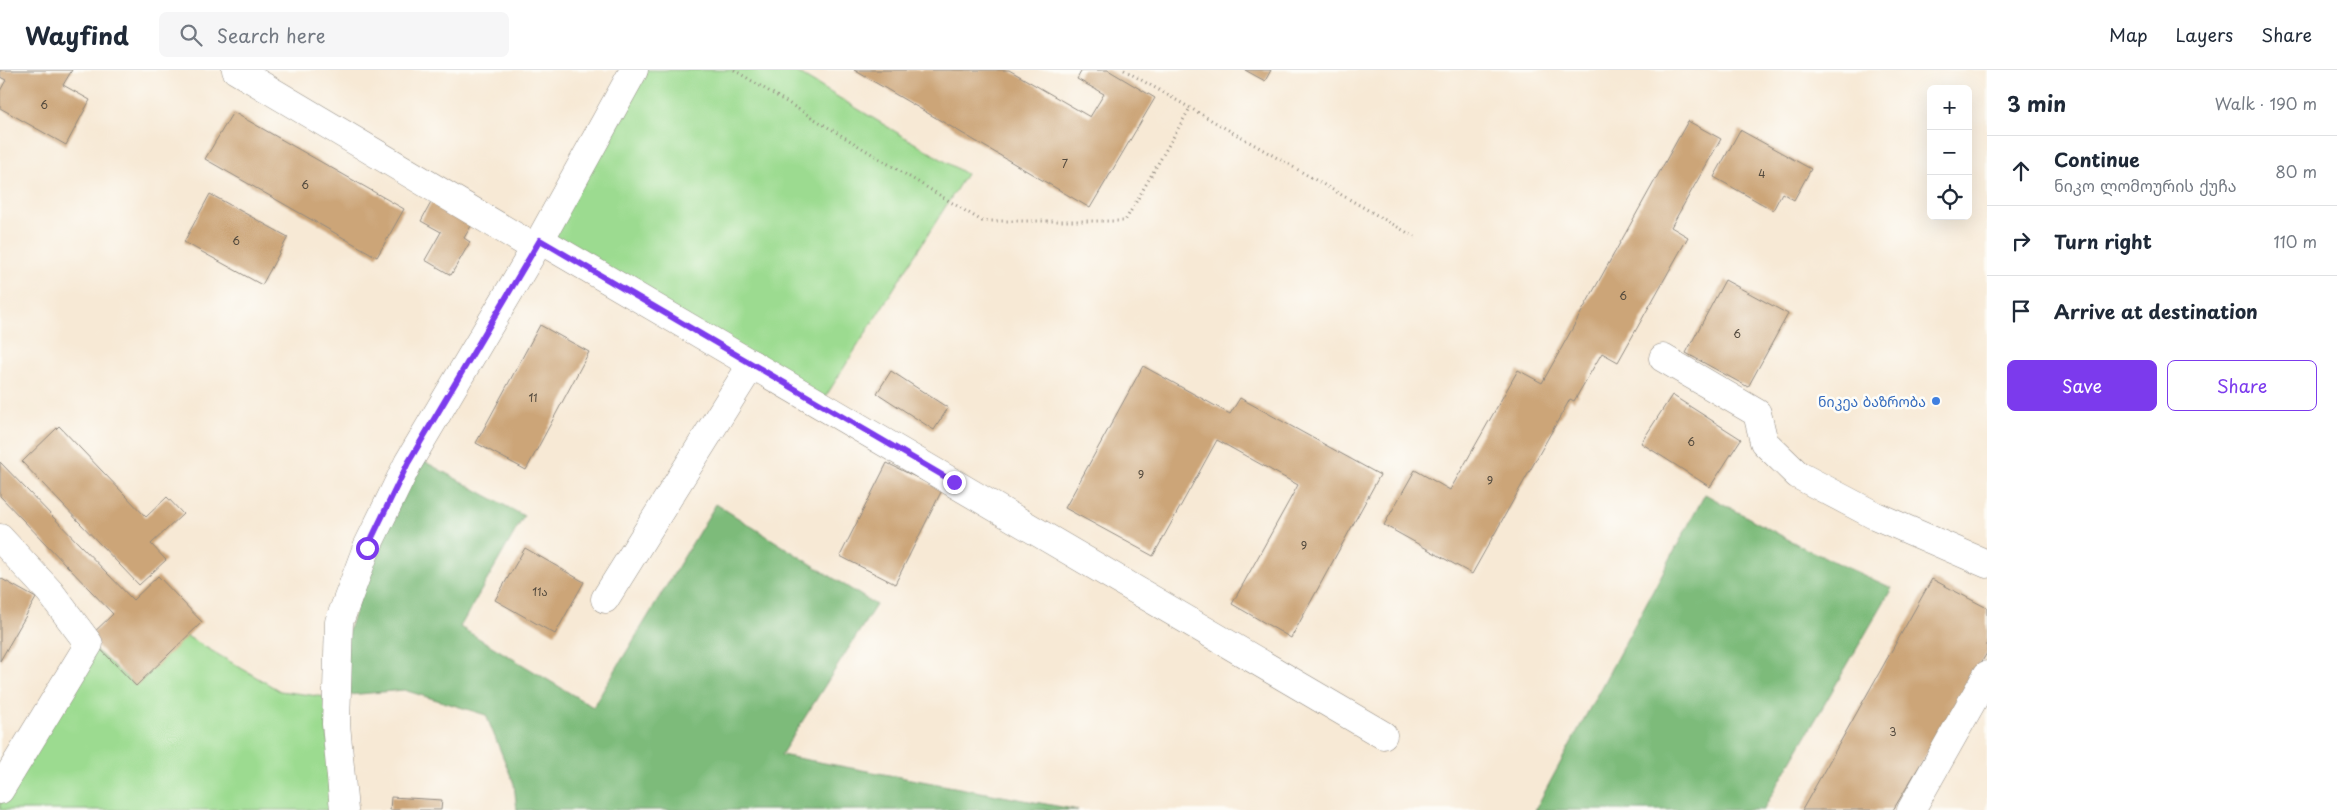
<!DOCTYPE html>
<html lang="en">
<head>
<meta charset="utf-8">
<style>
  :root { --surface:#fff; --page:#f6f6f7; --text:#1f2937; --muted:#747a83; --line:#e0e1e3; --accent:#7c3aed }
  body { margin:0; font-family:"Playpen Sans","Noto Sans Georgian",sans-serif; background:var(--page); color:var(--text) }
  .controls { position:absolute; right:15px; top:15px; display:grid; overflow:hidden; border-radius:8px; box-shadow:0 5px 20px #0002 }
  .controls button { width:45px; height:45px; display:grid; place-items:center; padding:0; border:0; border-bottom:1px solid var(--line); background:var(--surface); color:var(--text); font:25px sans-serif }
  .stop { position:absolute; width:15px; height:15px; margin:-11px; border:4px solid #7c3aed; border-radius:50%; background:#fff }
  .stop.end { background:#7c3aed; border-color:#fff; box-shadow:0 1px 5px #0008 }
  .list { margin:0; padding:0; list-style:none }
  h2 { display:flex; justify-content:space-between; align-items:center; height:65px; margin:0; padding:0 20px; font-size:21px }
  h2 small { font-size:16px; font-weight:400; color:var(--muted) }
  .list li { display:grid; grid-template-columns:32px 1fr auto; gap:15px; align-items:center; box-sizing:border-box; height:70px; padding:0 20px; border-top:1px solid var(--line) }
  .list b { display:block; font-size:19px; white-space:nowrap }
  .list p { margin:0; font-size:16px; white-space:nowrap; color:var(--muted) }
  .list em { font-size:16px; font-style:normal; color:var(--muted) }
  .actions { display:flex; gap:10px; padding:15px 20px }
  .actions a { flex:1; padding:11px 0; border:1px solid var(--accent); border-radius:8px; text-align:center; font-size:18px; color:var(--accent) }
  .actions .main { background:var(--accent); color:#fff }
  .icon { flex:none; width:28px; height:28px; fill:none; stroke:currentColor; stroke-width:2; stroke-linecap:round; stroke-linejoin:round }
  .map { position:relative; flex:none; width:1987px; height:740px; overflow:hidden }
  header { display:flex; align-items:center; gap:30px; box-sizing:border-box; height:70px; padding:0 25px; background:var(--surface); border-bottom:1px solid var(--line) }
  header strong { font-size:24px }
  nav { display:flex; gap:28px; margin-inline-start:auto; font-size:18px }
  .search { width:350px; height:45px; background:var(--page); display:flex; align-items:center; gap:12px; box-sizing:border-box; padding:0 18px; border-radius:8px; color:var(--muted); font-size:19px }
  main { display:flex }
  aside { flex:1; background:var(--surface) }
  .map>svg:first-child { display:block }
</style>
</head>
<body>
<header>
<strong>Wayfind</strong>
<div class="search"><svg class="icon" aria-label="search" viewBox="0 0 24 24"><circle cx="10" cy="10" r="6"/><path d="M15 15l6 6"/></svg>Search here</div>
<nav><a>Map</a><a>Layers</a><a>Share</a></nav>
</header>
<main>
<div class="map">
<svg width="1987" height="740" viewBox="0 0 1987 740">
  <rect width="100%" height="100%" fill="#fdfcf7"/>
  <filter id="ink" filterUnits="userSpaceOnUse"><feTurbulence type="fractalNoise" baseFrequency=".02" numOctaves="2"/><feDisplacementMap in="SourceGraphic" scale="10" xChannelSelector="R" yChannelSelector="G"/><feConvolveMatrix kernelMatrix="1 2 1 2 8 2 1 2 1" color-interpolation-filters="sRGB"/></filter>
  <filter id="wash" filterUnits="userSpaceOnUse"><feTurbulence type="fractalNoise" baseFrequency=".0096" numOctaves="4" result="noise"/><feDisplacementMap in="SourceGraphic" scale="20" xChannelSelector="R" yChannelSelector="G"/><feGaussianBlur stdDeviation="1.12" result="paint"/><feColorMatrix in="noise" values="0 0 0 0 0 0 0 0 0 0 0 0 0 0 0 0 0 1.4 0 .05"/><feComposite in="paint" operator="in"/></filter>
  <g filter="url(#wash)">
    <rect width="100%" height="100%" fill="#f7e9d5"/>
    <g fill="#9cdb90" stroke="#64835e">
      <path d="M633,0H793L966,104L821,334L536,166Z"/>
      <path d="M173,558L280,621L326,627L332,740H0V720L89,574L136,616Z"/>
    </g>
    <g fill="#7dbb7a" stroke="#547352">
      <path d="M409,383L524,446L460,557L593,637L716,434L876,535L781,685L1078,740H517L514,714L486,645L404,620L326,627Z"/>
      <path d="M1705,424L1804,478L1892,518L1763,740H1535Z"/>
    </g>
    <g id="blocks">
      <g fill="#cca578">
        <path d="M0,0H72L63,15L90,30L66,75L0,38V21L6,10L0,7Z"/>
        <path d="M854,0H1009L1090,47L1104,24L1077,9L1082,0H1108L1155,28L1090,138Z"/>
        <path d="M1245,0H1271L1265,11Z"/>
        <path d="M233,42L404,139L377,187L205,89Z"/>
        <path d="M1688,51L1721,69L1671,157L1688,167L1618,292L1602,283L1574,331L1570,329L1472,504L1384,455L1415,400L1450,420L1518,300L1542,313Z"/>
        <path d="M1740,60L1811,99L1794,130L1782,123L1773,140L1714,107Z"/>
        <path d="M210,124L288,167L262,215L184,172Z"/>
        <path d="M433,129L474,151L464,168L470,172L451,205L425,190L441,162L421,151Z"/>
        <path d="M1725,210L1788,244L1748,317L1686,283Z"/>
        <path d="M540,255L589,282L526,400L476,373Z"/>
        <path d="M1143,296L1230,344L1240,328L1380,405L1291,568L1232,534L1298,415L1217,370L1153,486L1065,438Z"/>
        <path d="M891,301L948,338L934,360L877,323Z"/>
        <path d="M1672,325L1741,369L1710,417L1641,373Z"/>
        <path d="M59,356L146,447L167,427L183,444L151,474L166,490L139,515L22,392Z"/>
        <path d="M0,392L133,530L158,506L202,552L136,616L89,567L113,544L0,426Z"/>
        <path d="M887,393L942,420L895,514L840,486Z"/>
        <path d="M525,478L584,512L555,564L495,530Z"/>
        <path d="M0,508L36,528L0,591Z"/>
        <path d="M1932,509L1987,538V583L1893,740H1802Z"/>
        <path d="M391,727L442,730L441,740H390Z"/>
      </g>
    </g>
  </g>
  <g filter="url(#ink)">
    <use href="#blocks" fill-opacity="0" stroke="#918a80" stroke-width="1"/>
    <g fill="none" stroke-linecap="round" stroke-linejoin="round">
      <g stroke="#918a80" stroke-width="29">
        <g id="minor">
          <path d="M236,0L535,178"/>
          <path d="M540,170L1383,665"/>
          <path d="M1663,288L1757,343L1764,372L1798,405L1874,445L1987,494"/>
          <path d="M0,468L50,522L89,574L0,720"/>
          <path d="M605,529L752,294"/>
          <path d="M344,740L336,654L339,552L367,477L408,393L540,170L634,0"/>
          <path d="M1911,740L1987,605"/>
        </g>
      </g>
      <g stroke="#918a80" stroke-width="3" stroke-dasharray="1 4" stroke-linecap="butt">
        <path d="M734,0L982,151H1125L1190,38"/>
        <path d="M1124,0L1415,167"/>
      </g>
      <use href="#minor" stroke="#fff" stroke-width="28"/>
    </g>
  </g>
  <g fill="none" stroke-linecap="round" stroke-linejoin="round" filter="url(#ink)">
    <path stroke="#7c3aed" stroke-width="6" d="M367,478L408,393L540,170L954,412"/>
  </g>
  <circle fill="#3f7fe0" stroke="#fdfcf7" stroke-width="2" cx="1936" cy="331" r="5"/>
  <g text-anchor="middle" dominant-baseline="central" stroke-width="5" stroke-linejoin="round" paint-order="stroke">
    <g font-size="11" fill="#534a3e">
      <text x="44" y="34">6</text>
      <text x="1065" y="93">7</text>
      <text x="1762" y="103">4</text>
      <text x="305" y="114">6</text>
      <text x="236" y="170">6</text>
      <text x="1623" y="225">6</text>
      <text x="1737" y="263">6</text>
      <text x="533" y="327">11</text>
      <text x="1691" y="371">6</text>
      <text x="1141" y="404">9</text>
      <text x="1490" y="410">9</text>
      <text x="1304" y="475">9</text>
      <text x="540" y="521">11ა</text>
      <text x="1893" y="661">3</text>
    </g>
    <g font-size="14" fill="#366cbe" stroke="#fdfcf7" text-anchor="end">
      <text x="1926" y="331">ნიკეა ბაზრობა</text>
    </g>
  </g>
</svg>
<div class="controls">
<button>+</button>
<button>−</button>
<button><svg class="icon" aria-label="locate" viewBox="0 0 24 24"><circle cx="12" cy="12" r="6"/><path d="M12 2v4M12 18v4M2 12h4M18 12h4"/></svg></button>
</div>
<div class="stop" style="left:367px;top:478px"></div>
<div class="stop end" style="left:954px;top:412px"></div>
</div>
<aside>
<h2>3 min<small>Walk · 190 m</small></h2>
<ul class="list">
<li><svg class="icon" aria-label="ahead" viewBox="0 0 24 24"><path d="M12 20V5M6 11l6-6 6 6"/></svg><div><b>Continue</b><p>ნიკო ლომოურის ქუჩა</p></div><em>80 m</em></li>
<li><svg class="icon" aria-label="right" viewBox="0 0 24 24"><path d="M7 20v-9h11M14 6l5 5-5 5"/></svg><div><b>Turn right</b></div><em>110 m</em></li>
<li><svg class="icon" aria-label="arrive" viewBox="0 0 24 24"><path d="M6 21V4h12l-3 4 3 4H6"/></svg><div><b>Arrive at destination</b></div></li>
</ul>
<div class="actions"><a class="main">Save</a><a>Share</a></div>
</aside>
</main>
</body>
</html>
